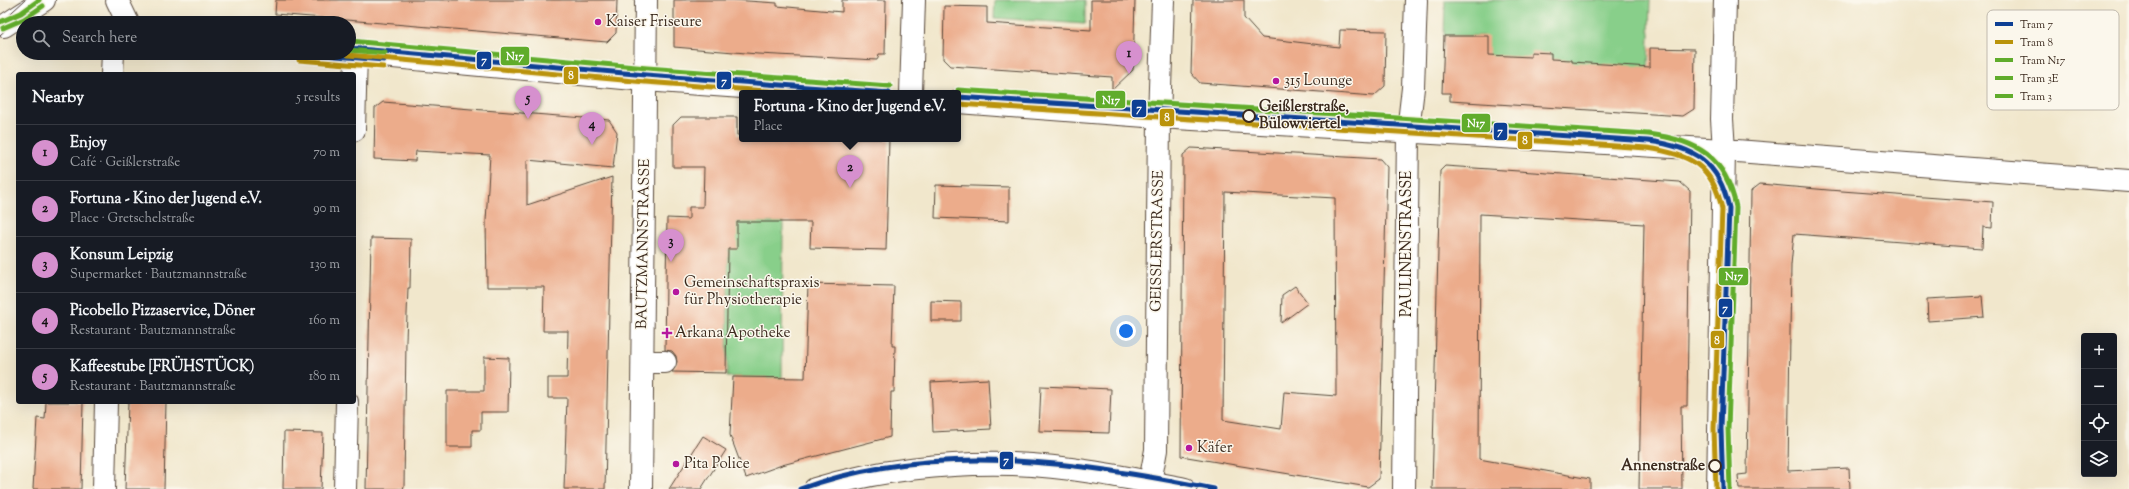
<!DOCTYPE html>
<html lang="en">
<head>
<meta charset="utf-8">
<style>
  :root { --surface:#171b24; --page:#20242c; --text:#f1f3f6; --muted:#9ea1a6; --line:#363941; --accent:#d690ce }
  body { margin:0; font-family:"Sorts Mill Goudy",serif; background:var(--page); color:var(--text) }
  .controls { position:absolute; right:12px; bottom:12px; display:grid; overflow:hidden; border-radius:4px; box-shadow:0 4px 16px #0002 }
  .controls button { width:36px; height:36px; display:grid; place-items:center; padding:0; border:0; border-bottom:1px solid var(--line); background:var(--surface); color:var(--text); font:20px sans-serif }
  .you { position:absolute; left:1126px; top:331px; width:14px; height:14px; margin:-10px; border:3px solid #fff; border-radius:50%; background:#1a73e8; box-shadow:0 0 0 6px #1a73e833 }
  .badge { display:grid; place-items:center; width:26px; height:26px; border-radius:50%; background:var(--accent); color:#111; font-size:13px; font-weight:700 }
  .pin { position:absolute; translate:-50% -33px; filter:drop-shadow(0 1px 2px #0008) }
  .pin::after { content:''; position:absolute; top:21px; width:14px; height:12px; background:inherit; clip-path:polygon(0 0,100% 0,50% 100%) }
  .popup { position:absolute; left:739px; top:90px; width:222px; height:52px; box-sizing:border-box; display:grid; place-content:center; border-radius:4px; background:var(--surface); filter:drop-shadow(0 1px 3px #0005); font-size:13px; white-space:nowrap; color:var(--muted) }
  .popup b { font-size:15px; color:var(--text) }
  .popup::after { content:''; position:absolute; left:50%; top:100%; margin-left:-8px; border:8px solid transparent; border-top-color:var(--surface) }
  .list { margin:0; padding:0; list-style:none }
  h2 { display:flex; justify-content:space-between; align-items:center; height:52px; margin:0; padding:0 16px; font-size:17px }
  h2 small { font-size:13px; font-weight:400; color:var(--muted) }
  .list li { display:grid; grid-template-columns:26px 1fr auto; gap:12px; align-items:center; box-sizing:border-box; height:56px; padding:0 16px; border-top:1px solid var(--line) }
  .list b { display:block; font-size:15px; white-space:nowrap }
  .list p { margin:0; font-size:13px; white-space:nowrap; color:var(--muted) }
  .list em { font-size:13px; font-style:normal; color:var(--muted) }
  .icon { flex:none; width:22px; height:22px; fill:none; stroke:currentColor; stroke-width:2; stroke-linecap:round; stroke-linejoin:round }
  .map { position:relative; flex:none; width:2129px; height:489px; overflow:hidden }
  .search { position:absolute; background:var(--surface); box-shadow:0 4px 16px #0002; left:16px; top:16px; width:340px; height:44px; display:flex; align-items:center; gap:10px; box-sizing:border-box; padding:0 14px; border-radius:22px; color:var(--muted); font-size:15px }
  .panel { position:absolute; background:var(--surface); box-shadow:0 4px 16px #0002; left:16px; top:72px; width:340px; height:332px; border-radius:4px }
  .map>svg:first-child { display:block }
</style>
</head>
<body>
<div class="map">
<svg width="2129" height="489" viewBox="0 0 2129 489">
  <rect width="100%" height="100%" fill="#fbf7ec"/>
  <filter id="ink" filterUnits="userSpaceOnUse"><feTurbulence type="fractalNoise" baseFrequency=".025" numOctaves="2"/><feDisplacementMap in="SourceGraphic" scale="8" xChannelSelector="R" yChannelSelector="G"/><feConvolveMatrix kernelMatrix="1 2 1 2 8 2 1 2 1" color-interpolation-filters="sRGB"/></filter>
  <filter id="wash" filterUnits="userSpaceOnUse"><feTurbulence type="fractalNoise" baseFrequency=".012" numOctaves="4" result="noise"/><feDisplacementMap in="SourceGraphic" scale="16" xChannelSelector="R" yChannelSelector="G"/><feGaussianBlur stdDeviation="0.9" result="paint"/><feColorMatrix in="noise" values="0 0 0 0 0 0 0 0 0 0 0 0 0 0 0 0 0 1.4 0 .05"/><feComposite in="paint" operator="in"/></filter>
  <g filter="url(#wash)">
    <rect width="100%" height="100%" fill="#f1e7cc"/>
    <g fill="#88cf8a" stroke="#627c54">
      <path d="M995,0H1085V24L994,18Z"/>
      <path d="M1445,0H1650L1648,71L1483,68V36H1444Z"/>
      <path d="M737,222H783L782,378L727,377L728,249Z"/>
    </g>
    <g id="blocks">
      <g fill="#ecac8b" fill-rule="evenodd">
        <path d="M276,0H617L616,33L607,42L275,14Z"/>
        <path d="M674,0H733L777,3V6L842,12V0H886L885,54H879L877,60L758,54L674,47Z"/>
        <path d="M1091,0H1135L1133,70L1112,90V77L950,66L943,59L944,6L987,7V23L1091,30Z"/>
        <path d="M1193,0H1244V18L1262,38L1339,47L1340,30L1386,31L1385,86L1374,96L1200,83L1191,73Z"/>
        <path d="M1444,36H1489V55L1531,57V52L1551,53V59L1572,60V62L1650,67V48L1695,49L1694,109L1683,116L1450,101V93H1442Z"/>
        <path d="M383,102L609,120L617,132L613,168L527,160V205L612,177L605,489H564L567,398H548V378H567L568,331H543L544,287H487L486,221L490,155L416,151L415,161L374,159L375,108Z"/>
        <path d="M681,117H737V135H742V139H889L886,250L810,248L811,222H737V249H728L726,373L672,372L677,362L676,356L672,351L665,350L667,218L689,219V207H703L704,167H673V125Z"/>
        <path d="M1191,148L1380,159L1387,167L1379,479L1368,487L1181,456L1183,155ZM1225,192L1335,198L1336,396L1284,392L1281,429L1223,420Z"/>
        <path d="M1445,166L1680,182L1690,191L1687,406H1681L1682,489H1639L1644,224L1480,214L1479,459L1590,479V489H1432L1440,171Z"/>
        <path d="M1760,184L1828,190L1993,202L1992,228L1983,227L1982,248L1794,234L1791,265L1788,471L1849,468L1850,489H1739L1738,475L1747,474L1751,191Z"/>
        <path d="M936,185L1009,187V221L935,218Z"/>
        <path d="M371,238L411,239L410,288H408L406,340L404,486L403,489H366Z"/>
        <path d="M808,284L894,286L892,346H895L894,392H891L890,437L782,465L746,478L730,435L733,377L805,378Z"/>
        <path d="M1295,286L1308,303L1281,323L1282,295Z"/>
        <path d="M1982,296L1984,317L1928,321L1927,299Z"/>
        <path d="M931,301L961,302V321H931Z"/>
        <path d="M484,357L509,358L508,412H481V430H472V447H447V391H484Z"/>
        <path d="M988,379L991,429L933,432L931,382Z"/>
        <path d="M1041,386L1111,389L1109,433L1039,431Z"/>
        <path d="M46,402H83L81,489H33L37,418L45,419Z"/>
        <path d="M128,402H166L164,489H125Z"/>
        <path d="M284,432L323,433L321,489H283Z"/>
        <path d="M703,436L726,450L701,489H669Z"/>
      </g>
    </g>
  </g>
  <g filter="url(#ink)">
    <use href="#blocks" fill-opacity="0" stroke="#564638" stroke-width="1"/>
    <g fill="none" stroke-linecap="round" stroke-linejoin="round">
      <g stroke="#564638" stroke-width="24">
        <g id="minor">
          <path d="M1725,0L1722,119L1724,150L2129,181"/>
          <path d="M112,74L113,53"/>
          <path d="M911,93L914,0"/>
          <path d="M354,130L356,53"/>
          <path d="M643,362H665"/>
          <path d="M1150,482L1156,450L1159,117L1163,0"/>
          <path d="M104,489L106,402"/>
          <path d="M345,489L347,402"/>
          <path d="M641,489L646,0"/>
          <path d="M1404,489L1408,131L1413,88L1416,0"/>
        </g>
      </g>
      <g stroke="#564638" stroke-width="24">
        <g id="major">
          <path d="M117,0L128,23"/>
          <path d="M4,26L44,0"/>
          <path d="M349,53L645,80L825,93"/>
          <path d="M958,102L1159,117L1724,150L1718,489"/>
          <path d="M815,489C876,470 949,462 1013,464C1071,466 1129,478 1185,489"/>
        </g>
      </g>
      <use href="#minor" stroke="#fff" stroke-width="22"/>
      <use href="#major" stroke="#fff" stroke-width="22"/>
      <g stroke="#3b2a1e" stroke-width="1">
        <path d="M0,23L25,0"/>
        <path d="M0,35L39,0"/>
      </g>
      <g stroke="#fbf7ec" stroke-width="8">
        <g id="tram-1">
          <path d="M349,48L646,75L889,93"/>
          <path d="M300,53L384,60"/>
          <path d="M958,97L1648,141C1694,147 1719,161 1729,208L1721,429L1723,489"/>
          <path d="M800,489C934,440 1078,462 1214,489"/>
        </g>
      </g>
      <g stroke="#fbf7ec" stroke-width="8">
        <g id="tram-2">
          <path d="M348,55L645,82L794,93"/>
          <path d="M299,60L383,67"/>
          <path d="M958,104L1647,148C1689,154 1713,165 1722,209L1714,429L1716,489"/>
        </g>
      </g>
      <g stroke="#fbf7ec" stroke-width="8">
        <g id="tram-3">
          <path d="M350,41L647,68L890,86"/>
          <path d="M349,50L385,53"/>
          <path d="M958,90L1648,134C1697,140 1726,157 1736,207L1728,429L1730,489"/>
        </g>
      </g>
      <g stroke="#fbf7ec" stroke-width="8">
        <path id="tram-4" d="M0,22L21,13L39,0"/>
      </g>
      <g stroke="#fbf7ec" stroke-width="8">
        <path id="tram-5" d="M3,28L24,19L43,6"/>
      </g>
      <use href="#tram-1" stroke="#0e4094" stroke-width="5"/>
      <use href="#tram-2" stroke="#ba930a" stroke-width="5"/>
      <use href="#tram-3" stroke="#60ac2b" stroke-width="5"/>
      <use href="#tram-4" stroke="#60ac2b" stroke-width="5"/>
      <use href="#tram-5" stroke="#60ac2b" stroke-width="5"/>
    </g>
  </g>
  <g fill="#b5179e" stroke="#fbf7ec" stroke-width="1.5">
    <circle cx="598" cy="22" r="4"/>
    <circle cx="1276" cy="81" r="4"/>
    <circle cx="676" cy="292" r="4"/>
    <path d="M665 327h4v4h4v4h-4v4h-4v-4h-4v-4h4z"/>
    <circle cx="1189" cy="448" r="4"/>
    <circle cx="676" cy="464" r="4"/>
  </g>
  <g fill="#fbf7ec" stroke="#3b2a1e" stroke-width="2">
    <circle cx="1249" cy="116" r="6"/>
    <circle cx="1715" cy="466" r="6"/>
  </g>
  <g text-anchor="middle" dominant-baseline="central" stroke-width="3" stroke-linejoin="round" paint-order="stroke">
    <g font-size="15" fill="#3b2a1e" stroke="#fbf7ec" text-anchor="start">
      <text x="606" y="22">Kaiser Friseure</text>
      <text x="1284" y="81">315 Lounge</text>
      <text x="684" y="283">Gemeinschaftspraxis<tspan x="684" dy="17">für Physiotherapie</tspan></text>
      <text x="675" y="333">Arkana Apotheke</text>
      <text x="1197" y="448">Käfer</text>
      <text x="684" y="464">Pita Police</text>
    </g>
    <g font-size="15" font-weight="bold" fill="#3b2a1e" stroke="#fbf7ec" text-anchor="start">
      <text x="1259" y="107">Geißlerstraße,<tspan x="1259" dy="17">Bülowviertel</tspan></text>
      <text x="1705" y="466" text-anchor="end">Annenstraße</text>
    </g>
    <g font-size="15" fill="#3b2a1e" stroke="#fbf7ec">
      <text transform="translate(1158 241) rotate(-89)">GEISSLERSTRASSE</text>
      <text transform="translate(644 244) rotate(-89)">BAUTZMANNSTRASSE</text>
      <text transform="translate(1407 244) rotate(-90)">PAULINENSTRASSE</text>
    </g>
  </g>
  <rect x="1987" y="10" width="132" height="100" rx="6" fill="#fbf7ec" stroke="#c1baae" stroke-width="1"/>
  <rect x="1995" y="22" width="18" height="4" fill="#0e4094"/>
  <rect x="1995" y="40" width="18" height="4" fill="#ba930a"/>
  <rect x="1995" y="58" width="18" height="4" fill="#60ac2b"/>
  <rect x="1995" y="76" width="18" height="4" fill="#60ac2b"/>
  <rect x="1995" y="94" width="18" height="4" fill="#60ac2b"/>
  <g font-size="11" fill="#3b2a1e">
    <text x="2020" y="28">Tram 7</text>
    <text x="2020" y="46">Tram 8</text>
    <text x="2020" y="64">Tram N17</text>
    <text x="2020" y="82">Tram 3E</text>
    <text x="2020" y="100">Tram 3</text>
  </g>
  <g stroke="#fbf7ec" stroke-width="1.5">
    <rect x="500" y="46" width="30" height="20" rx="4" fill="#60ac2b"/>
    <rect x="476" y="51" width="16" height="19" rx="4" fill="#0e4094"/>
    <rect x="563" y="66" width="16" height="19" rx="4" fill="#ba930a"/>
    <rect x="716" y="71" width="16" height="19" rx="4" fill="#0e4094"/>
    <rect x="1095" y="90" width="31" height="19" rx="4" fill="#60ac2b"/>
    <rect x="1131" y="99" width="16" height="19" rx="4" fill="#0e4094"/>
    <rect x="1159" y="108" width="16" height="19" rx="4" fill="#ba930a"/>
    <rect x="1461" y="113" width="30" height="20" rx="4" fill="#60ac2b"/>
    <rect x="1493" y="122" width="15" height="19" rx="4" fill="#0e4094"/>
    <rect x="1517" y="131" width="16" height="19" rx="4" fill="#ba930a"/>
    <rect x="1718" y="267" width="31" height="19" rx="4" fill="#60ac2b"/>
    <rect x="1718" y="298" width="15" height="20" rx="4" fill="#0e4094"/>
    <rect x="1710" y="330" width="15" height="19" rx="4" fill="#ba930a"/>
    <rect x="999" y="451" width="15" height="19" rx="4" fill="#0e4094"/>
  </g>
  <g font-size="11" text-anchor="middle" font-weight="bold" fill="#fff">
    <text x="515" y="60">N17</text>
    <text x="484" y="64">7</text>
    <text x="571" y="79">8</text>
    <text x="724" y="85">7</text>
    <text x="1111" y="104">N17</text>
    <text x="1139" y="112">7</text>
    <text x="1167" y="121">8</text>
    <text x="1476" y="127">N17</text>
    <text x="1500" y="135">7</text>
    <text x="1525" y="144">8</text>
    <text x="1734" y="280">N17</text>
    <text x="1725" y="312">7</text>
    <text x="1717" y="344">8</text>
    <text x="1006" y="464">7</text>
  </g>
</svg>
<div class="controls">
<button>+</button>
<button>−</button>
<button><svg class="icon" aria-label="locate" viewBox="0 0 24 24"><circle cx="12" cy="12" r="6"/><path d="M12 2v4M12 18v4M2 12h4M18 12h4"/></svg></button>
<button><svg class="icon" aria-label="layers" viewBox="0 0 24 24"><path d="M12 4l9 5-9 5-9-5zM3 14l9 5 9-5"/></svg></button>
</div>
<div class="you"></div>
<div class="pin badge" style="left:1129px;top:74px">1</div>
<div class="pin badge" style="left:850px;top:188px">2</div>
<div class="popup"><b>Fortuna - Kino der Jugend e.V.</b>Place</div>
<div class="pin badge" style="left:671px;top:262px">3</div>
<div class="pin badge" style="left:592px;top:145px">4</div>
<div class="pin badge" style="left:528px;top:119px">5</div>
<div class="search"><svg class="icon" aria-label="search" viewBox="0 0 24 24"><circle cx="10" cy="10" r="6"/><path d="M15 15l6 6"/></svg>Search here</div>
<section class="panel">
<h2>Nearby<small>5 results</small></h2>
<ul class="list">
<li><span class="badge">1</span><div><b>Enjoy</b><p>Café · Geißlerstraße</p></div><em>70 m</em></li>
<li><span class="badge">2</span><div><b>Fortuna - Kino der Jugend e.V.</b><p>Place · Gretschelstraße</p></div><em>90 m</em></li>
<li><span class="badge">3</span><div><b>Konsum Leipzig</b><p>Supermarket · Bautzmannstraße</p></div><em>130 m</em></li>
<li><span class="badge">4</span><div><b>Picobello Pizzaservice, Döner</b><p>Restaurant · Bautzmannstraße</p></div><em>160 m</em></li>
<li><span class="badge">5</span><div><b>Kaffeestube [FRÜHSTÜCK)</b><p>Restaurant · Bautzmannstraße</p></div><em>180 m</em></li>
</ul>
</section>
</div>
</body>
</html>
